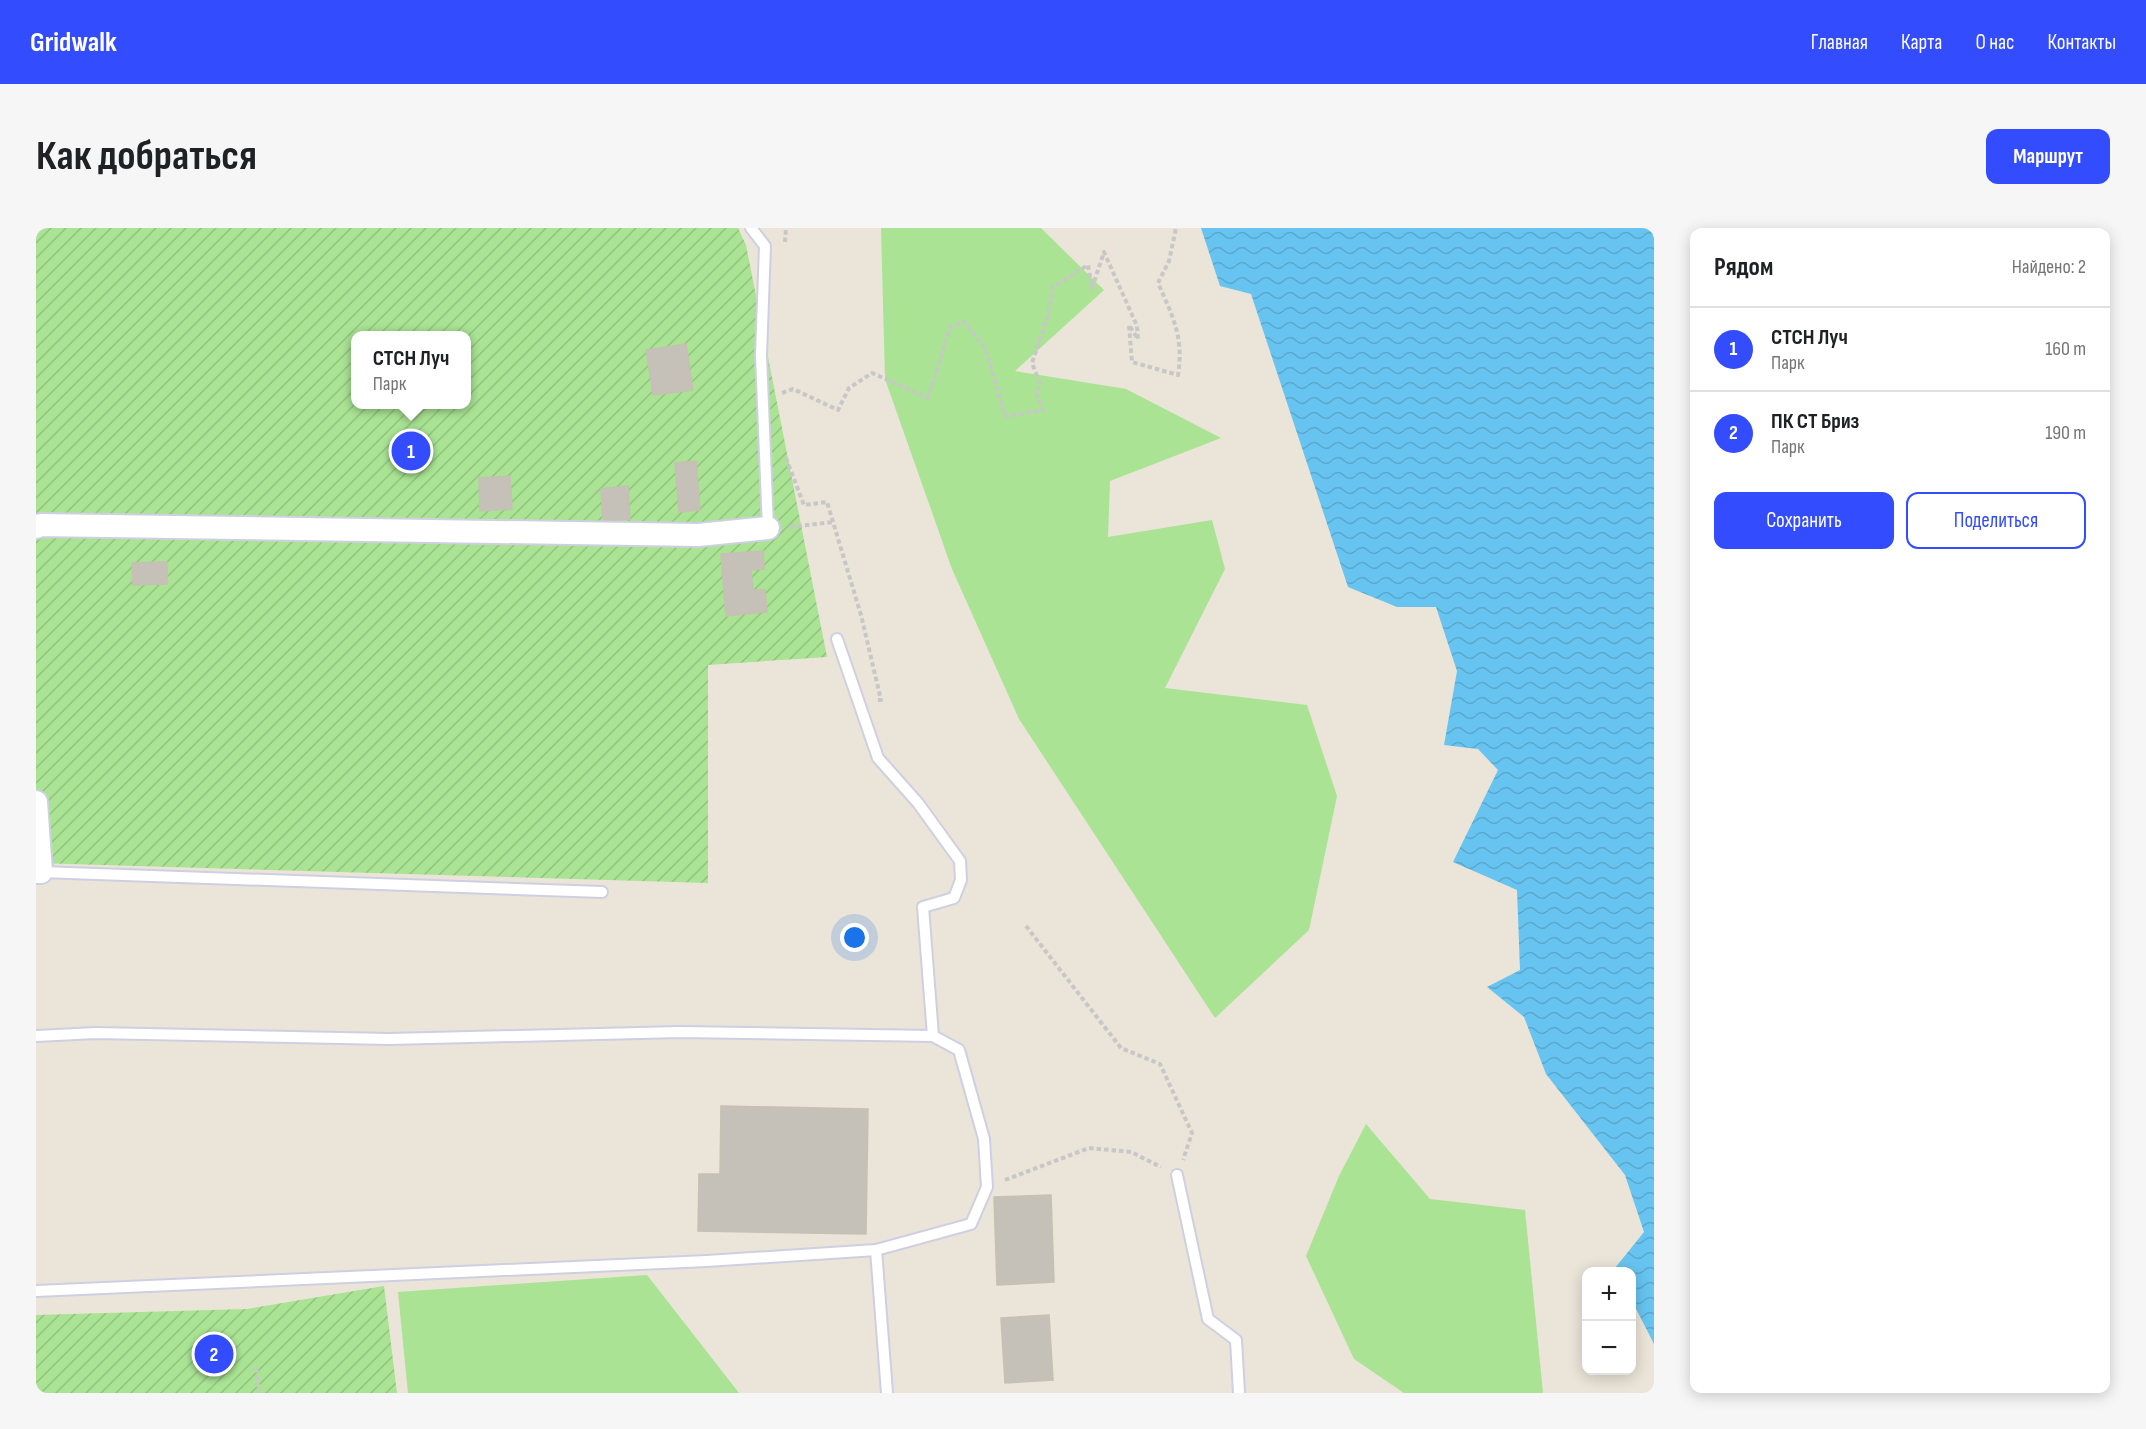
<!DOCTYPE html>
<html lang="ru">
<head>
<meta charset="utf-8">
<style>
  :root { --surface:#fff; --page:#f6f6f6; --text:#202124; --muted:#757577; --line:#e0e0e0; --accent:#334cfd }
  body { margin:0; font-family:"Sofia Sans Condensed",sans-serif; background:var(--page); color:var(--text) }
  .controls { position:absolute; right:18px; bottom:18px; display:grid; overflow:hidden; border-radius:12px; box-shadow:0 3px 15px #0003 }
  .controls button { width:54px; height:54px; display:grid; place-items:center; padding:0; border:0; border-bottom:2px solid var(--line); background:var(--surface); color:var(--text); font:30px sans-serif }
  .you { position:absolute; left:819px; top:710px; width:21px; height:21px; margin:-15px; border:4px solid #fff; border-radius:50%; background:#1a73e8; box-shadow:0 0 0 9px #1a73e833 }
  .badge { display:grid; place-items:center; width:39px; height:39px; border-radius:50%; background:var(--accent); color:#fff; font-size:20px; font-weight:700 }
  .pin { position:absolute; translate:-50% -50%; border:3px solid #fff; box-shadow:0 2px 6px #0006 }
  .popup { position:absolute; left:315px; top:103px; width:120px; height:78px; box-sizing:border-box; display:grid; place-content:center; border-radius:12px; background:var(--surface); filter:drop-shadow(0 2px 4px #0005); font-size:20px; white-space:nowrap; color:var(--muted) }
  .popup b { font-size:22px; color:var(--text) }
  .popup::after { content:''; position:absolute; left:50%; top:100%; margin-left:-12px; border:12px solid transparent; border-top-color:var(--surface) }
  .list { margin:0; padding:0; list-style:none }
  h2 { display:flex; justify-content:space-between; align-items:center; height:78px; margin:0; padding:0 24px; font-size:26px }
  h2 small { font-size:20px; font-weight:400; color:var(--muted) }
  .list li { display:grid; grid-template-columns:39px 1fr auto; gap:18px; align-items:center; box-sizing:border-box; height:84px; padding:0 24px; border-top:2px solid var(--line) }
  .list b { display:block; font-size:22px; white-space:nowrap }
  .list p { margin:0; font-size:20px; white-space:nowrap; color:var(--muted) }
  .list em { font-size:20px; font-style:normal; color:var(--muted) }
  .actions { display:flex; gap:12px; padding:18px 24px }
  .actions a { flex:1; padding:14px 0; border:2px solid var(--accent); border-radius:12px; text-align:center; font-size:21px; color:var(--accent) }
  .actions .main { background:var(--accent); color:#fff }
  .map { position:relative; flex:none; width:1618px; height:1165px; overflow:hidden; border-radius:12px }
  header { display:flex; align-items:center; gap:36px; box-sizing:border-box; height:84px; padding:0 30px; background:var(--accent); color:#fff }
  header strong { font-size:28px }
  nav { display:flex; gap:33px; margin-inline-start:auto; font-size:21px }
  .intro { display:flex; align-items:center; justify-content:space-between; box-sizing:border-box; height:144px; padding:0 36px }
  h1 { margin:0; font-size:42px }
  .button { padding:15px 27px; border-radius:12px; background:var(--accent); color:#fff; font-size:21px; font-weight:700 }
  main { display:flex; gap:36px; padding:0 36px }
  aside { flex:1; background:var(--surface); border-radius:12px; box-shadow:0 3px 15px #0003 }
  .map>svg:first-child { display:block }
</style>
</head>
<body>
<header>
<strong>Gridwalk</strong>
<nav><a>Главная</a><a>Карта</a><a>О нас</a><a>Контакты</a></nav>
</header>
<div class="intro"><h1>Как добраться</h1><a class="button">Маршрут</a></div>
<main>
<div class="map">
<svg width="1618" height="1165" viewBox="0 0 1618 1165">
  <defs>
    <pattern id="garden-furrows" width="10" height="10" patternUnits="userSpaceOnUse" patternTransform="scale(1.5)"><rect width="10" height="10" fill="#a9e393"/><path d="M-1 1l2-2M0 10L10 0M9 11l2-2" fill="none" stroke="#91c37f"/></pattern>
    <pattern id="water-waves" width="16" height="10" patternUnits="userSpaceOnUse" patternTransform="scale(1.5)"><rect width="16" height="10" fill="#67c4f0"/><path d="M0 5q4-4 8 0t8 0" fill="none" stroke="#59a8ce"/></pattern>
  </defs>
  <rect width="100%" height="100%" fill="#ebe4d8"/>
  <g fill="#a9e393">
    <path d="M845,0H1005L1068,62L979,143L1090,161L1185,210L1074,253L1072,309L1176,292L1189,341L1129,460L1271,477L1301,568L1273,702L1179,790L983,491L916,341L849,151Z"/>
    <path d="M1330,896L1394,971L1489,982L1507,1165H1368L1318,1131L1270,1028L1303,948Z"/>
    <path d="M611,1047L703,1165H372L362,1064Z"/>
  </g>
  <g fill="url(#garden-furrows)" fill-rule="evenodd">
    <path d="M0,0H702L710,17L791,429L672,437V655L0,635ZM320,107H430V176H320Z"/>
    <path d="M348,1058L361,1165H0V1087L211,1081Z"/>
  </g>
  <path fill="url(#water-waves)" d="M1165,0H1618V1116L1596,1073V1044L1581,1043L1579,1040L1608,1004L1589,947L1510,846L1488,789L1451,759L1484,742L1481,662L1417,634L1462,542L1442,521L1408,517L1421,443L1400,379H1361L1312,359L1215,66L1184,58Z"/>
  <g fill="#c6c1b8" stroke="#c6c0b2" stroke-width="1.5">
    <path d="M650,116L657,162L617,167L610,122Z"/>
    <path d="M660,233L664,282L643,284L639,235Z"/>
    <path d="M474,248L476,281L444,283L443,250Z"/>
    <path d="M592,258L594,291L567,293L565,261Z"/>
    <path d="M727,323L728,341L715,342L717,362H729L731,384L690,388L685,326Z"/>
    <path d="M131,334V356L97,357L96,335Z"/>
    <path d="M685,878L832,881L830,1006L662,1003L663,946H684Z"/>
    <path d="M1015,967L1018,1054L961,1057L958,969Z"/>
    <path d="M1013,1087L1017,1152L969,1155L965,1090Z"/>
  </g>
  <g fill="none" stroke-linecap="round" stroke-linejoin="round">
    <g stroke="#ced0e1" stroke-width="14">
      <g id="service">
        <path d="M715,0L729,18L725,127L732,300"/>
        <path d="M801,411L842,530L882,575L924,633L925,652L918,670L887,679L897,808"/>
        <path d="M5,644L566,664"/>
        <path d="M0,808L60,805L353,811L644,804L897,808L923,822L948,911L951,959L935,996L840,1022L671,1033L0,1063"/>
        <path d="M1141,947L1172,1091L1200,1112L1203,1165"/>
        <path d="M840,1022L851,1165"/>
      </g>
    </g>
    <g stroke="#ced0e1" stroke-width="26">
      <g id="minor">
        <path d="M0,299L5,297L662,307L732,300"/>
        <path d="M0,574L5,644H0"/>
      </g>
    </g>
    <g stroke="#c7c7c7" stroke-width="4" stroke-dasharray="4.5 3" stroke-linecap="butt">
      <path d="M749,14L750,0"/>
      <path d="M746,165L757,161L802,182L813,160L836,145L892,170L914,99L928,94L949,120L969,188L1007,182L1001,166L1004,156L996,135L1012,87L1017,59L1052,37L1056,60L1068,24L1101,98L1102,111L1093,97L1096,134L1142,147C1148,109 1137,89 1122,55L1133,33L1140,0"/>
      <path d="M750,230L768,277L791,274L825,387L845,472H841"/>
      <path d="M754,299L798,294"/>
      <path d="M990,698L1085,820L1124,836L1156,905L1147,932"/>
      <path d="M969,952L1053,920L1095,924L1125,939"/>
      <path d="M220,1140L223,1165"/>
    </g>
    <use href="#service" stroke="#fff" stroke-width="10"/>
    <use href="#minor" stroke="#fff" stroke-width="22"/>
  </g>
</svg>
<div class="controls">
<button>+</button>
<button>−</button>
</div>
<div class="you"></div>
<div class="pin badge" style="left:375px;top:223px">1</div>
<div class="popup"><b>СТСН Луч</b>Парк</div>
<div class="pin badge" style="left:178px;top:1126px">2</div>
</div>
<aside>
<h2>Рядом<small>Найдено: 2</small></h2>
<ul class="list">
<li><span class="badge">1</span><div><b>СТСН Луч</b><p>Парк</p></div><em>160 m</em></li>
<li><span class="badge">2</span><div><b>ПК СТ Бриз</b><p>Парк</p></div><em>190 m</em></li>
</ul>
<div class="actions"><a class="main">Сохранить</a><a>Поделиться</a></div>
</aside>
</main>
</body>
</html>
